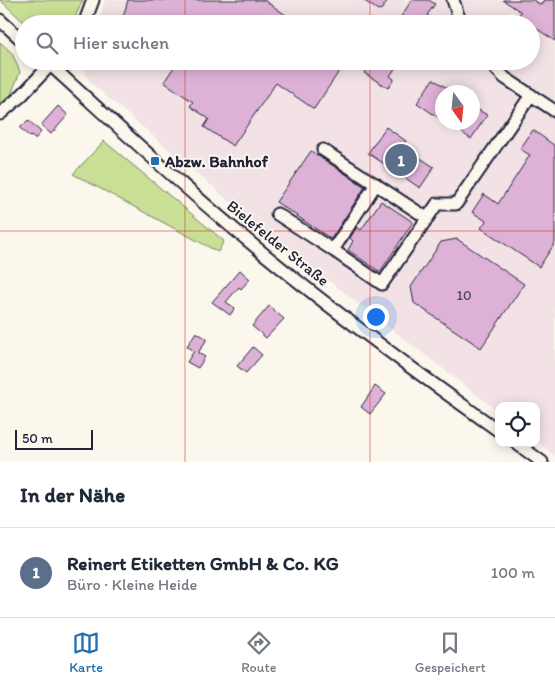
<!DOCTYPE html>
<html lang="de">
<head>
<meta charset="utf-8">
<style>
  :root { --surface:#fff; --page:#f6f6f7; --text:#1f2937; --muted:#747a83; --line:#e0e1e3; --accent:#1f6fb2 }
  body { margin:0; font-family:Itim,sans-serif; background:var(--page); color:var(--text) }
  .controls { position:absolute; right:15px; bottom:15px; display:grid; overflow:hidden; border-radius:10px; box-shadow:0 2px 12px #0003 }
  .controls button { width:45px; height:45px; display:grid; place-items:center; padding:0; border:0; border-bottom:1px solid var(--line); background:var(--surface); color:var(--text); font:25px sans-serif }
  .compass { position:absolute; left:435px; top:85px; width:45px; height:45px; border-radius:50%; background:var(--surface); box-shadow:0 2px 12px #0003; rotate:165deg }
  .scale { position:absolute; left:15px; bottom:12px; width:78px; box-sizing:border-box; padding-left:5px; border:2px solid #22223b; border-top:0; font-size:14px; line-height:18px; white-space:nowrap; color:#22223b; -webkit-text-stroke:4px #fbf7ec; paint-order:stroke }
  .you { position:absolute; left:375px; top:316px; width:18px; height:18px; margin:-12px; border:4px solid #fff; border-radius:50%; background:#1a73e8; box-shadow:0 0 0 8px #1a73e833 }
  .badge { display:grid; place-items:center; width:32px; height:32px; border-radius:50%; background:var(--accent); color:#fff; font-size:16px; font-weight:700 }
  .pin { position:absolute; translate:-50% -50%; border:2px solid #fff; box-shadow:0 1px 5px #0006 }
  .list { margin:0; padding:0; list-style:none }
  h2 { display:flex; justify-content:space-between; align-items:center; height:65px; margin:0; padding:0 20px; font-size:21px }
  h2 small { font-size:16px; font-weight:400; color:var(--muted) }
  .list li { display:grid; grid-template-columns:32px 1fr auto; gap:15px; align-items:center; box-sizing:border-box; height:90px; padding:0 20px; border-top:1px solid var(--line) }
  .list b { display:block; font-size:19px; white-space:nowrap }
  .list p { margin:0; font-size:16px; white-space:nowrap; color:var(--muted) }
  .list em { font-size:16px; font-style:normal; color:var(--muted) }
  .icon { flex:none; width:28px; height:28px; fill:none; stroke:currentColor; stroke-width:2; stroke-linecap:round; stroke-linejoin:round }
  .map { position:relative; flex:none; width:555px; height:462px; overflow:hidden }
  .search { position:absolute; background:var(--surface); box-shadow:0 2px 12px #0003; left:15px; right:15px; top:15px; height:55px; display:flex; align-items:center; gap:12px; box-sizing:border-box; padding:0 18px; border-radius:28px; color:var(--muted); font-size:19px }
  .sheet { height:155px; background:var(--surface) }
  nav { display:flex; justify-content:space-around; align-items:center; box-sizing:border-box; height:70px; border-top:1px solid var(--line); background:var(--surface); font-size:14px; color:var(--muted) }
  nav a { display:grid; justify-items:center; gap:2px }
  nav .on { color:var(--accent) }
  .map>svg:first-child { display:block }
</style>
</head>
<body>
<div class="map">
<svg width="555" height="462" viewBox="0 0 555 462">
  <rect width="100%" height="100%" fill="#fbf7ec"/>
  <filter id="ink" filterUnits="userSpaceOnUse"><feTurbulence type="fractalNoise" baseFrequency=".02" numOctaves="2"/><feDisplacementMap in="SourceGraphic" scale="10" xChannelSelector="R" yChannelSelector="G"/><feConvolveMatrix kernelMatrix="1 2 1 2 8 2 1 2 1" color-interpolation-filters="sRGB"/></filter>
  <g filter="url(#ink)">
    <path fill="#f2e2e6" fill-rule="evenodd" d="M105,0H555V456L536,441V406H499V412L267,233L91,83L78,61H531V24H98ZM442,92H472V122H442Z"/>
    <g fill="#c9df95" stroke="#768068">
      <path d="M0,0H83L72,24H26Z"/>
      <path d="M0,42L12,53L20,72L10,97L0,106Z"/>
      <path d="M104,141L224,241L218,252L73,174Z"/>
    </g>
    <g fill="#deb2d7" stroke="#22223b">
      <path d="M128,0H264L299,24H121Z"/>
      <path d="M363,0H388L382,9L378,10Z"/>
      <path d="M412,0H429L435,4L427,15L430,17L425,24H396Z"/>
      <path d="M503,0H533L541,5L544,0H555V41L518,16L521,12Z"/>
      <path d="M165,61H346L314,109L276,83L233,146L204,127L209,119L190,106L193,102L164,82L174,67Z"/>
      <path d="M372,61H400L390,76L394,79L388,88L364,73Z"/>
      <path d="M433,79L453,92H442V120L417,103Z"/>
      <path d="M58,106L68,115L51,134L41,125Z"/>
      <path d="M472,106L487,115L471,139L447,122H472Z"/>
      <path d="M28,120L41,132L35,139L31,136L30,137L20,128Z"/>
      <path d="M386,127L406,141L402,146L434,167L420,188L368,153Z"/>
      <path d="M533,130L555,146V243L539,267L481,228L486,221L472,212L484,194L498,204L530,155L520,149Z"/>
      <path d="M311,151L365,187L331,239L276,202Z"/>
      <path d="M381,201L413,222L380,272L348,250L353,241L350,238L357,227L361,230Z"/>
      <path d="M457,239L524,284L481,348L414,303L411,287L441,242Z"/>
      <path d="M240,270L250,279L241,289L239,287L226,302L235,308L230,315L212,302Z"/>
      <path d="M269,306L284,319L266,338L252,326Z"/>
      <path d="M196,332L207,339L198,353L205,357L198,368L187,362L194,351L187,346Z"/>
      <path d="M253,347L262,355L246,373L237,366Z"/>
      <path d="M375,386L386,394L370,414L361,407Z"/>
    </g>
    <g fill="none" stroke-linecap="round" stroke-linejoin="round">
      <g stroke="#22223b" stroke-width="15">
        <g id="minor">
          <path d="M453,0L461,24"/>
          <path d="M0,20L24,42"/>
          <path d="M84,24L93,0"/>
          <path d="M46,61C112,121 177,182 246,239C327,307 413,370 499,431"/>
          <path d="M488,61L505,78L555,111"/>
          <path d="M0,114L22,95L54,61"/>
          <path d="M323,150L427,218"/>
          <path d="M376,184L333,250L382,284L437,204H456L531,95"/>
          <path d="M277,214L333,250"/>
          <path d="M516,443L542,462"/>
        </g>
      </g>
      <use href="#minor" stroke="#fbf7ec" stroke-width="11"/>
    </g>
  </g>
  <path fill="none" stroke="#d62828" stroke-width="1" stroke-opacity="0.55" d="M185,0V24M370,0V24M185,61V462M370,61V462M0,231H555"/>
  <rect fill="#1f6fb2" stroke="#fbf7ec" stroke-width="2" x="150" y="156" width="10" height="10" rx="2.5"/>
  <g text-anchor="middle" dominant-baseline="central" stroke-width="4" stroke-linejoin="round" paint-order="stroke">
    <g font-size="14" fill="#514662">
      <text x="464" y="295">10</text>
    </g>
    <g font-size="16" font-weight="bold" fill="#22223b" stroke="#fbf7ec" text-anchor="start">
      <text x="165" y="161">Abzw. Bahnhof</text>
    </g>
    <g font-size="16" fill="#22223b" stroke="#fbf7ec">
      <text transform="translate(278 243) rotate(39)">Bielefelder Straße</text>
    </g>
  </g>
</svg>
<div class="controls">
<button><svg class="icon" aria-label="locate" viewBox="0 0 24 24"><circle cx="12" cy="12" r="6"/><path d="M12 2v4M12 18v4M2 12h4M18 12h4"/></svg></button>
</div>
<svg class="compass" viewBox="-18 -18 36 36"><path d="M0-13l5 13h-10z" fill="#e53935"/><path d="M0 13l5-13h-10z" fill="#747a83"/></svg>
<div class="scale">50 m</div>
<div class="you"></div>
<div class="pin badge" style="left:401px;top:160px;background:#5c6f8a">1</div>
<div class="search"><svg class="icon" aria-label="search" viewBox="0 0 24 24"><circle cx="10" cy="10" r="6"/><path d="M15 15l6 6"/></svg>Hier suchen</div>
</div>
<section class="sheet">
<h2>In der Nähe<small></small></h2>
<ul class="list">
<li><span class="badge" style="background:#5c6f8a">1</span><div><b>Reinert Etiketten GmbH &amp; Co. KG</b><p>Büro · Kleine Heide</p></div><em>100 m</em></li>
</ul>
</section>
<nav>
<a class="on"><svg class="icon" aria-label="map" viewBox="0 0 24 24"><path d="M3 6l6-2 6 2 6-2v14l-6 2-6-2-6 2zM9 4v14M15 6v14"/></svg>Karte</a>
<a><svg class="icon" aria-label="directions" viewBox="0 0 24 24"><path d="M12 3l9 9-9 9-9-9zM9 14v-3h6M13 9l2 2-2 2"/></svg>Route</a>
<a><svg class="icon" aria-label="saved" viewBox="0 0 24 24"><path d="M7 4h10v16l-5-4-5 4z"/></svg>Gespeichert</a>
</nav>
</body>
</html>
